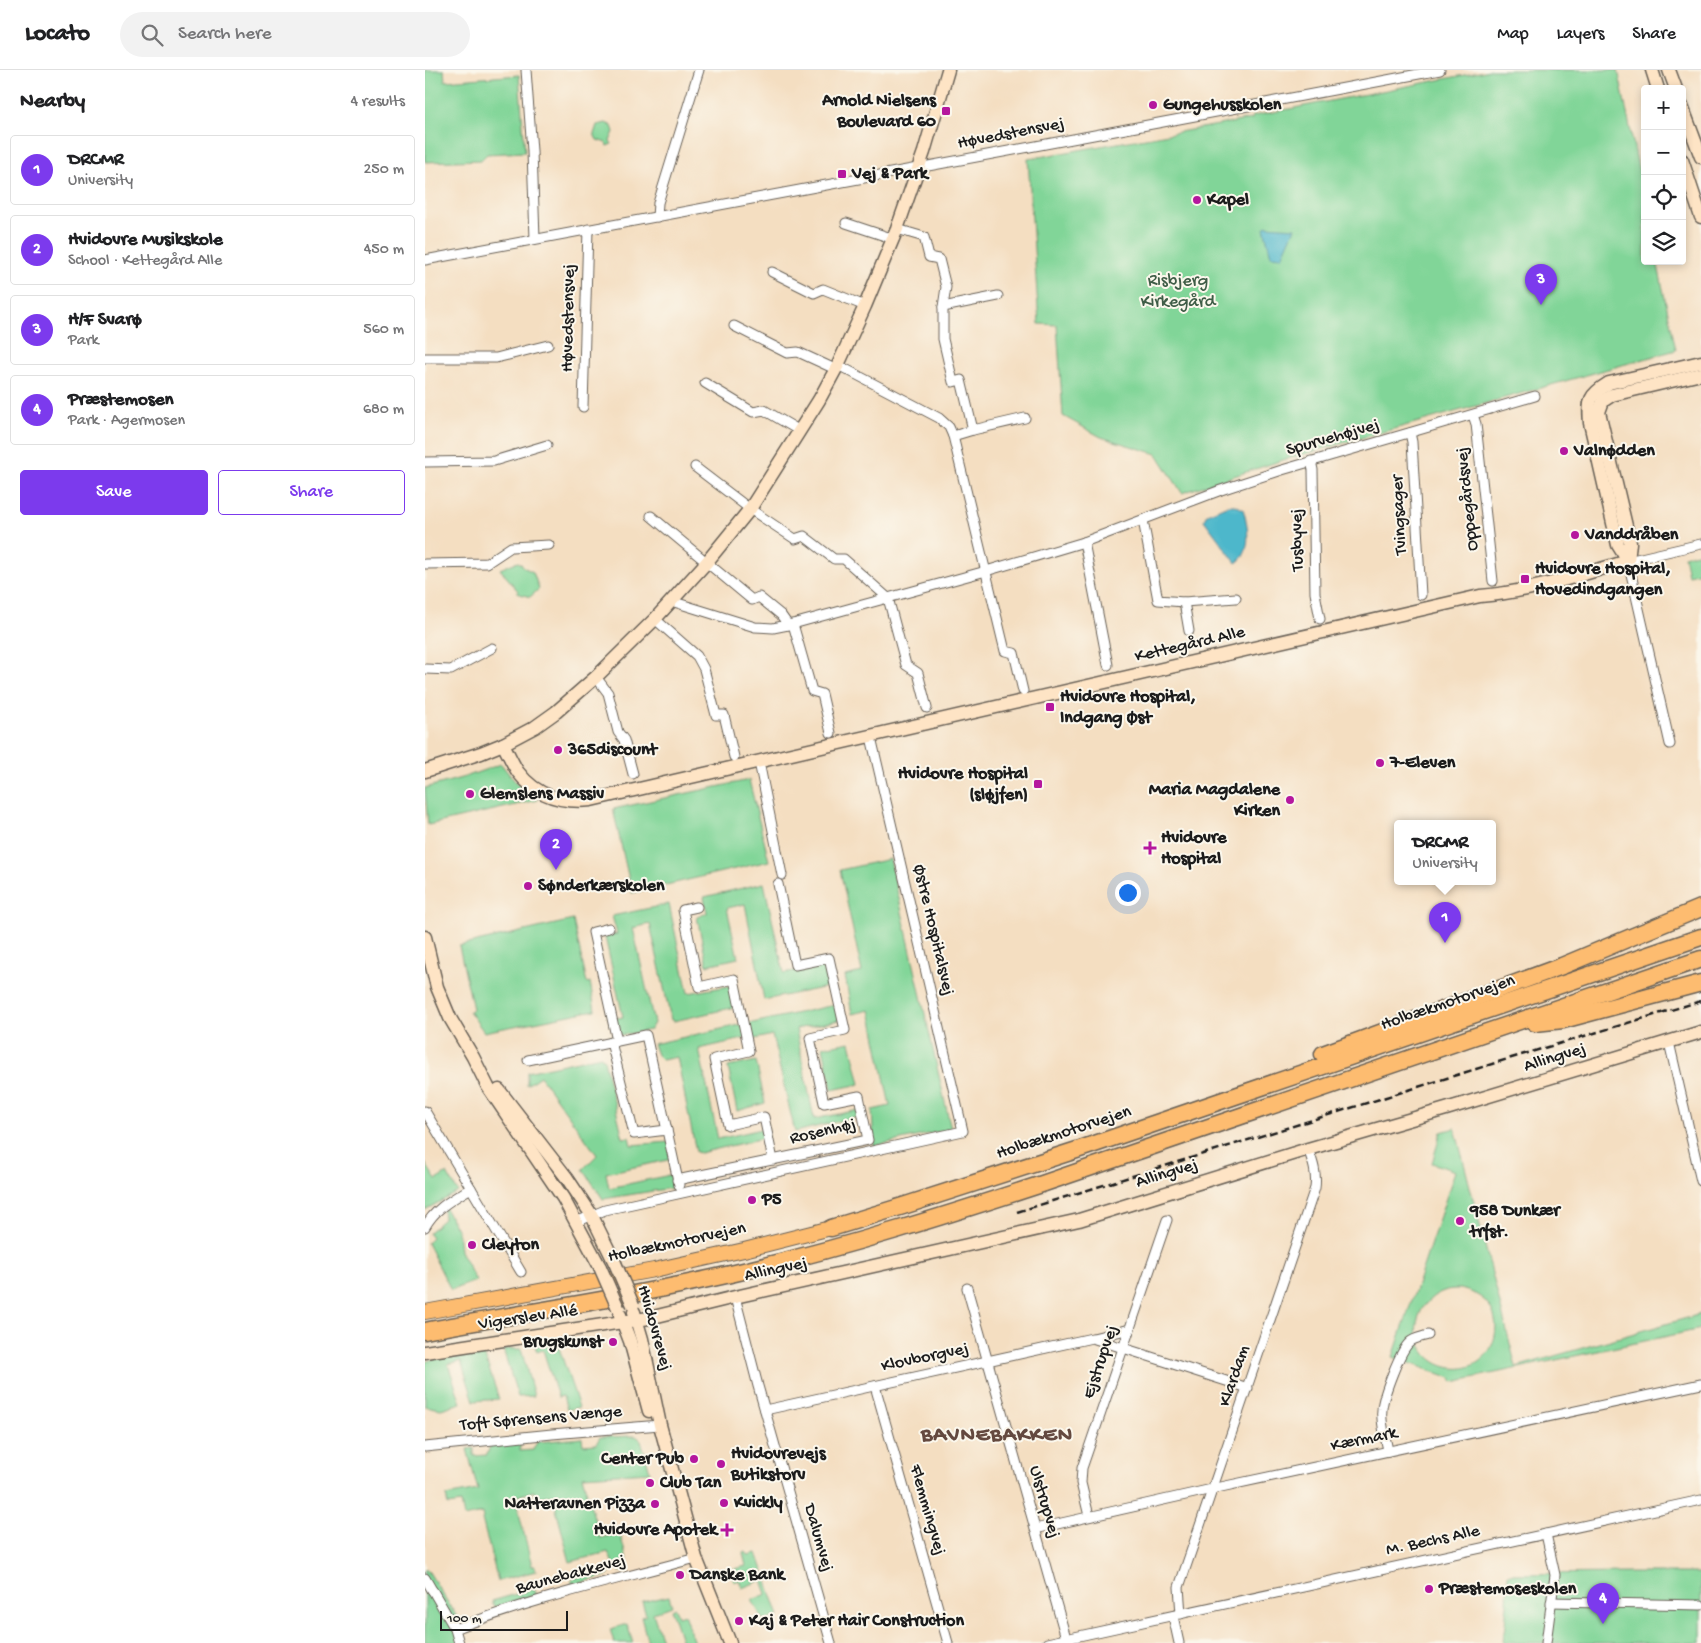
<!DOCTYPE html>
<html lang="en">
<head>
<meta charset="utf-8">
<style>
  :root { --surface:#fff; --page:#f2f2f2; --text:#202124; --muted:#757577; --line:#e0e0e0; --accent:#7c3aed }
  body { margin:0; font-family:"Gochi Hand",sans-serif; background:var(--page); color:var(--text) }
  .controls { position:absolute; right:15px; top:15px; display:grid; overflow:hidden; border-radius:5px; box-shadow:0 2px 8px #0003 }
  .controls button { width:45px; height:45px; display:grid; place-items:center; padding:0; border:0; border-bottom:1px solid var(--line); background:var(--surface); color:var(--text); font:25px sans-serif }
  .scale { position:absolute; left:15px; bottom:12px; width:128px; box-sizing:border-box; padding-left:5px; border:2px solid #1c1c1c; border-top:0; font-size:14px; line-height:18px; white-space:nowrap; color:#1c1c1c; -webkit-text-stroke:4px #fbf7ec; paint-order:stroke }
  .you { position:absolute; left:702px; top:822px; width:18px; height:18px; margin:-12px; border:4px solid #fff; border-radius:50%; background:#1a73e8; box-shadow:0 0 0 8px #1a73e833 }
  .badge { display:grid; place-items:center; width:32px; height:32px; border-radius:50%; background:var(--accent); color:#fff; font-size:16px; font-weight:700 }
  .pin { position:absolute; translate:-50% -41px; filter:drop-shadow(0 1px 2px #0008) }
  .pin::after { content:''; position:absolute; top:26px; width:18px; height:15px; background:inherit; clip-path:polygon(0 0,100% 0,50% 100%) }
  .popup { position:absolute; left:969px; top:750px; width:102px; height:65px; box-sizing:border-box; display:grid; place-content:center; border-radius:5px; background:var(--surface); filter:drop-shadow(0 1px 4px #0005); font-size:16px; white-space:nowrap; color:var(--muted) }
  .popup b { font-size:19px; color:var(--text) }
  .popup::after { content:''; position:absolute; left:50%; top:100%; margin-left:-10px; border:10px solid transparent; border-top-color:var(--surface) }
  .list { margin:0; padding:0; list-style:none }
  h2 { display:flex; justify-content:space-between; align-items:center; height:65px; margin:0; padding:0 20px; font-size:21px }
  h2 small { font-size:16px; font-weight:400; color:var(--muted) }
  .list li { display:grid; grid-template-columns:32px 1fr auto; gap:15px; align-items:center; box-sizing:border-box; height:70px; margin:0 10px 10px; padding:0 10px; border:1px solid var(--line); border-radius:5px }
  .list b { display:block; font-size:19px; white-space:nowrap }
  .list p { margin:0; font-size:16px; white-space:nowrap; color:var(--muted) }
  .list em { font-size:16px; font-style:normal; color:var(--muted) }
  .actions { display:flex; gap:10px; padding:15px 20px }
  .actions a { flex:1; padding:11px 0; border:1px solid var(--accent); border-radius:5px; text-align:center; font-size:18px; color:var(--accent) }
  .actions .main { background:var(--accent); color:#fff }
  .icon { flex:none; width:28px; height:28px; fill:none; stroke:currentColor; stroke-width:2; stroke-linecap:round; stroke-linejoin:round }
  .map { position:relative; flex:none; width:1276px; height:1573px; overflow:hidden }
  header { display:flex; align-items:center; gap:30px; box-sizing:border-box; height:70px; padding:0 25px; background:var(--surface); border-bottom:1px solid var(--line) }
  header strong { font-size:24px }
  nav { display:flex; gap:28px; margin-inline-start:auto; font-size:18px }
  .search { width:350px; height:45px; background:var(--page); display:flex; align-items:center; gap:12px; box-sizing:border-box; padding:0 18px; border-radius:28px; color:var(--muted); font-size:19px }
  main { display:flex }
  aside { flex:1; background:var(--surface) }
  .map>svg:first-child { display:block }
</style>
</head>
<body>
<header>
<strong>Locato</strong>
<div class="search"><svg class="icon" aria-label="search" viewBox="0 0 24 24"><circle cx="10" cy="10" r="6"/><path d="M15 15l6 6"/></svg>Search here</div>
<nav><a>Map</a><a>Layers</a><a>Share</a></nav>
</header>
<main>
<aside>
<h2>Nearby<small>4 results</small></h2>
<ul class="list">
<li><span class="badge">1</span><div><b>DRCMR</b><p>University</p></div><em>250 m</em></li>
<li><span class="badge">2</span><div><b>Hvidovre Musikskole</b><p>School · Kettegård Alle</p></div><em>450 m</em></li>
<li><span class="badge">3</span><div><b>H/F Svarø</b><p>Park</p></div><em>560 m</em></li>
<li><span class="badge">4</span><div><b>Præstemosen</b><p>Park · Agermosen</p></div><em>680 m</em></li>
</ul>
<div class="actions"><a class="main">Save</a><a>Share</a></div>
</aside>
<div class="map">
<svg width="1276" height="1573" viewBox="0 0 1276 1573">
  <rect width="100%" height="100%" fill="#fbf7ec"/>
  <filter id="ink" filterUnits="userSpaceOnUse"><feTurbulence type="fractalNoise" baseFrequency=".02" numOctaves="2"/><feDisplacementMap in="SourceGraphic" scale="10" xChannelSelector="R" yChannelSelector="G"/><feConvolveMatrix kernelMatrix="1 2 1 2 8 2 1 2 1" color-interpolation-filters="sRGB"/></filter>
  <filter id="wash" filterUnits="userSpaceOnUse"><feTurbulence type="fractalNoise" baseFrequency=".0096" numOctaves="4" result="noise"/><feDisplacementMap in="SourceGraphic" scale="20" xChannelSelector="R" yChannelSelector="G"/><feGaussianBlur stdDeviation="1.12" result="paint"/><feColorMatrix in="noise" values="0 0 0 0 0 0 0 0 0 0 0 0 0 0 0 0 0 1.4 0 .05"/><feComposite in="paint" operator="in"/></filter>
  <g filter="url(#wash)">
    <rect width="100%" height="100%" fill="#f4dec1"/>
    <g fill="#81d598" stroke="#4e785a" fill-rule="evenodd">
      <path d="M0,0H19L20,11L94,5L100,82L62,84L56,90L0,92Z"/>
      <path d="M1065,0H1193L1220,130V191H1232L1251,280L858,390L757,423L732,384L676,367L638,346L632,255L614,254L603,89L827,49L828,46Z"/>
      <path d="M181,53L187,56L189,62L185,71L187,74L182,76L181,73L172,70L169,64L172,55Z"/>
      <path d="M1276,482V502L1263,505L1259,486Z"/>
      <path d="M94,492L100,498L108,502L114,519L105,527L92,523L93,521L75,499L89,493Z"/>
      <path d="M76,694L93,715L113,730L3,755L0,718L40,707Z"/>
      <path d="M324,710L344,791L207,823L188,739Z"/>
      <path d="M465,789L526,1059L449,1076L447,1040L465,1036L445,940L427,944L420,906L437,902L415,800Z"/>
      <path d="M339,813L359,903L402,894L407,916L339,930L320,834L302,838L313,888L282,895L272,847L282,843L279,827Z"/>
      <path d="M244,834L263,923L310,915L315,936L249,951L246,950L225,854L208,858L229,953L225,960L197,965L190,964L187,949L198,947L180,867L192,864L187,846Z"/>
      <path d="M148,850L162,913L165,912L170,940L59,962L44,941L48,939L34,876Z"/>
      <path d="M414,934V950L371,959L389,1049L434,1040L436,1048L431,1047L370,1062L347,965L326,970L323,954Z"/>
      <path d="M319,954L322,968L274,979L293,1069L341,1058L343,1067L275,1083L271,1082L252,987L237,990L232,985L228,974Z"/>
      <path d="M425,972L435,1014L407,1020L398,977Z"/>
      <path d="M176,986L179,990L198,1068L204,1067L206,1075L244,1072L248,1089L181,1103L184,1118L245,1105L247,1118L178,1129L158,1099L172,1085L115,1006L102,1015V1002Z"/>
      <path d="M331,991L340,1033L312,1041L303,997Z"/>
      <path d="M1030,1058L1091,1297L1276,1244V1259L1028,1312L1026,1308L968,1287L1030,1101L1007,1093L1016,1062ZM1034,1219C1038,1220 1044,1221 1048,1223C1091,1242 1068,1309 1022,1297C1010,1294 1002,1287 996,1277C984,1257 997,1228 1019,1221C1023,1219 1029,1219 1034,1219Z"/>
      <path d="M0,1093L11,1110L22,1103L33,1122L0,1140Z"/>
      <path d="M20,1138L33,1161L35,1181L51,1211L26,1220L2,1173L7,1168L3,1163L19,1149L18,1139Z"/>
      <path d="M133,1275L154,1337L142,1340L138,1326L133,1327L118,1280L112,1282L110,1276Z"/>
      <path d="M78,1279H96L109,1326L93,1327Z"/>
      <path d="M59,1284L74,1329L49,1331L36,1291L23,1294L36,1333L16,1339L0,1336V1292L14,1287Z"/>
      <path d="M211,1366L216,1370L225,1402L157,1406L175,1468L195,1463L204,1499L195,1502L193,1495L189,1496L183,1482L145,1492L127,1424L111,1428L109,1421L90,1427L107,1496H110L111,1501L73,1511L57,1449L58,1448L57,1443L39,1447L36,1433L23,1435L21,1426L53,1420L42,1379L49,1378V1386L62,1385L65,1376L95,1374V1381L108,1380L112,1372L157,1368L158,1375L171,1374L175,1367Z"/>
      <path d="M321,1482L323,1485L332,1483L354,1546L338,1550L327,1530L342,1524L337,1510L317,1518L314,1510L309,1512L305,1500L321,1496L318,1483Z"/>
      <path d="M0,1499H2L32,1547L40,1573H0Z"/>
      <path d="M183,1499L184,1505L147,1515V1509Z"/>
      <path d="M1210,1503H1276V1573H1078L1082,1535L1083,1504Z"/>
      <path d="M109,1519L112,1525L69,1537L67,1531Z"/>
      <path d="M244,1526L247,1536L228,1543L238,1573H223L216,1547L221,1545L217,1532Z"/>
      <path d="M250,1538L253,1546L259,1544L269,1573H257L246,1540Z"/>
      <path d="M202,1554L208,1573H189L185,1559Z"/>
    </g>
    <g fill="#4eb7cb" stroke="#356a74">
      <path d="M841,156L870,158L857,187L846,186L839,158Z"/>
      <path d="M803,435H810L818,439C823,455 828,483 811,493L779,450L782,444Z"/>
    </g>
  </g>
  <g filter="url(#ink)">
    <g fill="none" stroke-linecap="round" stroke-linejoin="round">
      <g stroke="#686056" stroke-width="11">
        <g id="street">
          <path d="M101,0L107,81L110,169"/>
          <path d="M232,147L233,133L274,0"/>
          <path d="M421,153L469,169"/>
          <path d="M472,159L499,167L504,187L514,189L521,217L518,237V269L528,312L536,310L548,360"/>
          <path d="M0,190C338,124 677,65 1015,0"/>
          <path d="M347,202L389,223L398,219L440,236"/>
          <path d="M518,237L573,226"/>
          <path d="M309,256L362,283L373,282L410,299"/>
          <path d="M0,288H71L123,275"/>
          <path d="M413,295L514,348L524,357L528,366L580,581L589,583L598,621"/>
          <path d="M280,313L328,342L339,340L375,361"/>
          <path d="M158,337L163,159"/>
          <path d="M1048,345L1051,354L1068,511"/>
          <path d="M985,363L987,372L996,525"/>
          <path d="M528,366L548,360L600,348"/>
          <path d="M886,391L888,400L890,523L895,549"/>
          <path d="M0,392L69,391L122,375"/>
          <path d="M270,397L325,439L370,469L379,466L409,489H419L463,528L481,595L493,603L502,638"/>
          <path d="M226,446L327,530L334,527L356,545L363,555"/>
          <path d="M718,450L733,530L759,532L811,528"/>
          <path d="M659,472L683,595"/>
          <path d="M0,494L62,493L86,477L124,475"/>
          <path d="M246,531L330,557L348,558L368,554L561,501L659,472L796,420L857,400L1110,326"/>
          <path d="M759,532L764,561"/>
          <path d="M230,549L272,586L279,599L291,645H299L309,687"/>
          <path d="M368,554L387,621L397,624L406,663"/>
          <path d="M0,599L26,600L67,578"/>
          <path d="M171,607L183,623L193,662L199,670L208,704"/>
          <path d="M1245,674L1203,491L1276,474"/>
          <path d="M334,692L357,805"/>
          <path d="M272,837L258,840L274,917L309,909L324,981L289,989L303,1055L339,1047L348,1090"/>
          <path d="M184,858L168,862L192,971"/>
          <path d="M186,972L209,1064L242,1060"/>
          <path d="M1244,972L1276,1111"/>
          <path d="M103,990L221,965L254,1115"/>
          <path d="M0,1041L96,1202"/>
          <path d="M252,1110L443,1070L434,1026L399,1033L385,968L420,960L404,888L370,895L353,814"/>
          <path d="M151,1152L180,1140L538,1061L446,667"/>
          <path d="M0,1157C10,1138 28,1129 46,1118"/>
          <path d="M542,1218L641,1568"/>
          <path d="M310,1227L333,1316L406,1573"/>
          <path d="M668,1268L705,1259"/>
          <path d="M450,1316L523,1573"/>
          <path d="M340,1340L667,1268L823,1318"/>
          <path d="M0,1377L127,1364L235,1355"/>
          <path d="M963,1381C961,1368 955,1353 957,1339C958,1326 975,1280 985,1272C989,1268 997,1267 1003,1265"/>
          <path d="M664,1446L656,1413L657,1398L742,1150"/>
          <path d="M610,1459L796,1417L1276,1314"/>
          <path d="M0,1508L7,1520"/>
          <path d="M8,1521L30,1559L34,1573"/>
          <path d="M1126,1532L1276,1535"/>
          <path d="M756,1544L754,1517L890,1118C892,1104 888,1092 883,1079"/>
          <path d="M748,1546L754,1573"/>
          <path d="M30,1559C108,1528 191,1510 271,1488"/>
          <path d="M622,1573L1276,1430"/>
          <path d="M1121,1573L1130,1505L1121,1464"/>
        </g>
      </g>
      <g stroke="#686056" stroke-width="15">
        <g id="secondary">
          <path d="M1227,0L1233,19"/>
          <path d="M1244,0L1251,19"/>
          <path d="M1257,36L1276,87"/>
          <path d="M1257,90L1276,147"/>
          <path d="M1203,491L1193,475L1165,353C1163,330 1164,325 1184,313L1276,292"/>
          <path d="M1203,491L1205,473L1174,342L1178,331L1187,325L1276,304"/>
          <path d="M78,674C83,683 87,693 93,702C112,727 137,733 166,730L1055,526C1106,522 1154,505 1203,491"/>
          <path d="M0,701L56,683L78,674L110,657L131,642L171,607L230,549L281,493L325,439L394,330L413,295L440,236L472,159L499,82L523,0"/>
          <path d="M0,867L12,917L25,948L48,987L63,1017L138,1128L175,1197"/>
          <path d="M74,1020L142,1108L166,1144L190,1193"/>
          <path d="M209,1242L217,1269L235,1355L271,1488L305,1573"/>
          <path d="M195,1245L205,1271L224,1341"/>
          <path d="M0,1282L224,1248L310,1227L654,1150L883,1079L1021,1039L1276,962"/>
        </g>
      </g>
      <g stroke="#686056" stroke-width="16">
        <path id="primary" d="M0,1242L229,1200L319,1180L406,1158"/>
      </g>
      <g stroke="#686056" stroke-width="19">
        <g id="highway">
          <path d="M1110,953L1138,950L1276,913"/>
          <path d="M898,984L1137,896L1276,838"/>
          <path d="M406,1158L478,1136L655,1079L1276,867"/>
          <path d="M0,1261C109,1241 219,1225 327,1199C424,1176 519,1146 614,1115L1276,889"/>
        </g>
      </g>
      <use href="#street" stroke="#fff" stroke-width="9"/>
      <use href="#secondary" stroke="#fee4c5" stroke-width="12"/>
      <use href="#primary" stroke="#fdbc6f" stroke-width="14"/>
      <use href="#highway" stroke="#fdbc6f" stroke-width="16"/>
      <path stroke="#1c1c1c" stroke-width="2.5" stroke-dasharray="8 4" stroke-linecap="butt" d="M592,1142L1083,989L1276,931"/>
      <g stroke="#686056" stroke-width="15" stroke-linecap="butt">
        <g id="secondary-bridge">
          <path d="M190,1193L208,1235"/>
          <path d="M175,1197L193,1238"/>
        </g>
      </g>
      <use href="#secondary-bridge" stroke="#fee4c5" stroke-width="12"/>
    </g>
  </g>
  <g fill="#b5179e" stroke="#fbf7ec" stroke-width="2">
    <circle cx="728" cy="35" r="5"/>
    <rect x="516" y="36" width="10" height="10" rx="2.5"/>
    <rect x="412" y="99" width="10" height="10" rx="2.5"/>
    <circle cx="772" cy="130" r="5"/>
    <circle cx="1139" cy="381" r="5"/>
    <circle cx="1150" cy="465" r="5"/>
    <rect x="1095" y="504" width="10" height="10" rx="2.5"/>
    <rect x="620" y="632" width="10" height="10" rx="2.5"/>
    <circle cx="133" cy="680" r="5"/>
    <circle cx="955" cy="693" r="5"/>
    <rect x="608" y="709" width="10" height="10" rx="2.5"/>
    <circle cx="45" cy="724" r="5"/>
    <circle cx="865" cy="730" r="5"/>
    <path d="M722.5 770.5h5v5h5v5h-5v5h-5v-5h-5v-5h5z"/>
    <circle cx="103" cy="816" r="5"/>
    <circle cx="327" cy="1130" r="5"/>
    <circle cx="1035" cy="1151" r="5"/>
    <circle cx="47" cy="1175" r="5"/>
    <circle cx="188" cy="1272" r="5"/>
    <circle cx="269" cy="1389" r="5"/>
    <circle cx="296" cy="1394" r="5"/>
    <circle cx="225" cy="1413" r="5"/>
    <circle cx="299" cy="1433" r="5"/>
    <circle cx="230" cy="1434" r="5"/>
    <path d="M299.5 1452.5h5v5h5v5h-5v5h-5v-5h-5v-5h5z"/>
    <circle cx="255" cy="1505" r="5"/>
    <circle cx="1004" cy="1519" r="5"/>
    <circle cx="314" cy="1551" r="5"/>
  </g>
  <g text-anchor="middle" dominant-baseline="central" stroke-width="4" stroke-linejoin="round" paint-order="stroke">
    <g font-size="18" font-weight="bold" fill="#1c1c1c" stroke="#fbf7ec" text-anchor="start">
      <text x="511" y="31" text-anchor="end">Arnold Nielsens<tspan x="511" dy="21">Boulevard 60</tspan></text>
      <text x="738" y="35">Gungehusskolen</text>
      <text x="427" y="104">Vej &amp; Park</text>
      <text x="782" y="130">Kapel</text>
      <text x="1149" y="381">Valnødden</text>
      <text x="1160" y="465">Vanddråben</text>
      <text x="1110" y="499">Hvidovre Hospital,<tspan x="1110" dy="21">Hovedindgangen</tspan></text>
      <text x="635" y="627">Hvidovre Hospital,<tspan x="635" dy="21">Indgang Øst</tspan></text>
      <text x="143" y="680">365discount</text>
      <text x="965" y="693">7-Eleven</text>
      <text x="603" y="704" text-anchor="end">Hvidovre Hospital<tspan x="603" dy="21">(sløjfen)</tspan></text>
      <text x="855" y="720" text-anchor="end">Maria Magdalene<tspan x="855" dy="21">Kirken</tspan></text>
      <text x="55" y="724">Glemslens Massiv</text>
      <text x="736" y="768">Hvidovre<tspan x="736" dy="21">Hospital</tspan></text>
      <text x="113" y="816">Sønderkærskolen</text>
      <text x="337" y="1130">P5</text>
      <text x="1045" y="1141">958 Dunkær<tspan x="1045" dy="21">trfst.</tspan></text>
      <text x="57" y="1175">Cleyton</text>
      <text x="178" y="1272" text-anchor="end">Brugskunst</text>
      <text x="306" y="1384">Hvidovrevejs<tspan x="306" dy="21">Butikstorv</tspan></text>
      <text x="259" y="1389" text-anchor="end">Center Pub</text>
      <text x="235" y="1413">Club Tan</text>
      <text x="309" y="1433">Kvickly</text>
      <text x="220" y="1434" text-anchor="end">Natteravnen Pizza</text>
      <text x="292" y="1460" text-anchor="end">Hvidovre Apotek</text>
      <text x="265" y="1505">Danske Bank</text>
      <text x="1014" y="1519">Præstemoseskolen</text>
      <text x="324" y="1551">Kaj &amp; Peter Hair Construction</text>
    </g>
    <g font-size="18" fill="#1c1c1c" stroke="#fbf7ec">
      <text transform="translate(586 64) rotate(-11)">Høvedstensvej</text>
      <text transform="translate(144 248) rotate(-89)">Høvedstensvej</text>
      <text transform="translate(908 368) rotate(-16)">Spurvehøjvej</text>
      <text transform="translate(1043 429) rotate(-96)">Oppegårdsvej</text>
      <text transform="translate(975 445) rotate(-93)">Tvingsager</text>
      <text transform="translate(873 470) rotate(-91)">Tusbyvej</text>
      <text transform="translate(765 575) rotate(-13)">Kettegård Alle</text>
      <text transform="translate(508 860) rotate(77)">Østre Hospitalsvej</text>
      <text transform="translate(1023 933) rotate(-19)">Holbækmotorvejen</text>
      <text transform="translate(1130 988) rotate(-17)">Allingvej</text>
      <text transform="translate(398 1062) rotate(-13)">Rosenhøj</text>
      <text transform="translate(639 1063) rotate(-18)">Holbækmotorvejen</text>
      <text transform="translate(742 1104) rotate(-17)">Allingvej</text>
      <text transform="translate(252 1173) rotate(-12)">Holbækmotorvejen</text>
      <text transform="translate(351 1200) rotate(-12)">Allingvej</text>
      <text transform="translate(103 1248) rotate(-8)">Vigerslev Allé</text>
      <text transform="translate(229 1258) rotate(74)">Hvidovrevej</text>
      <text transform="translate(500 1288) rotate(-12)">Klovborgvej</text>
      <text transform="translate(676 1292) rotate(-71)">Ejstrupvej</text>
      <text transform="translate(810 1306) rotate(-71)">Klardam</text>
      <text transform="translate(116 1349) rotate(-5)">Toft Sørensens Vænge</text>
      <text transform="translate(939 1370) rotate(-12)">Kærmark</text>
      <text transform="translate(619 1432) rotate(74)">Ulstrupvej</text>
      <text transform="translate(502 1440) rotate(74)">Flemmingvej</text>
      <text transform="translate(393 1468) rotate(74)">Dalumvej</text>
      <text transform="translate(1008 1471) rotate(-12)">M. Bechs Alle</text>
      <text transform="translate(146 1505) rotate(-15)">Baunebakkevej</text>
    </g>
    <g font-size="18" fill="#3f5d47" stroke="#fbf7ec">
      <text x="753" y="211">Risbjerg<tspan x="753" dy="21">Kirkegård</tspan></text>
    </g>
    <g font-size="22" font-weight="bold" letter-spacing="1" fill="#64493f" stroke="#fbf7ec">
      <text x="572" y="1366">BAVNEBAKKEN</text>
    </g>
  </g>
</svg>
<div class="controls">
<button>+</button>
<button>−</button>
<button><svg class="icon" aria-label="locate" viewBox="0 0 24 24"><circle cx="12" cy="12" r="6"/><path d="M12 2v4M12 18v4M2 12h4M18 12h4"/></svg></button>
<button><svg class="icon" aria-label="layers" viewBox="0 0 24 24"><path d="M12 4l9 5-9 5-9-5zM3 14l9 5 9-5"/></svg></button>
</div>
<div class="scale">100 m</div>
<div class="you"></div>
<div class="pin badge" style="left:1020px;top:873px">1</div>
<div class="popup"><b>DRCMR</b>University</div>
<div class="pin badge" style="left:131px;top:800px">2</div>
<div class="pin badge" style="left:1116px;top:235px">3</div>
<div class="pin badge" style="left:1178px;top:1554px">4</div>
</div>
</main>
</body>
</html>
